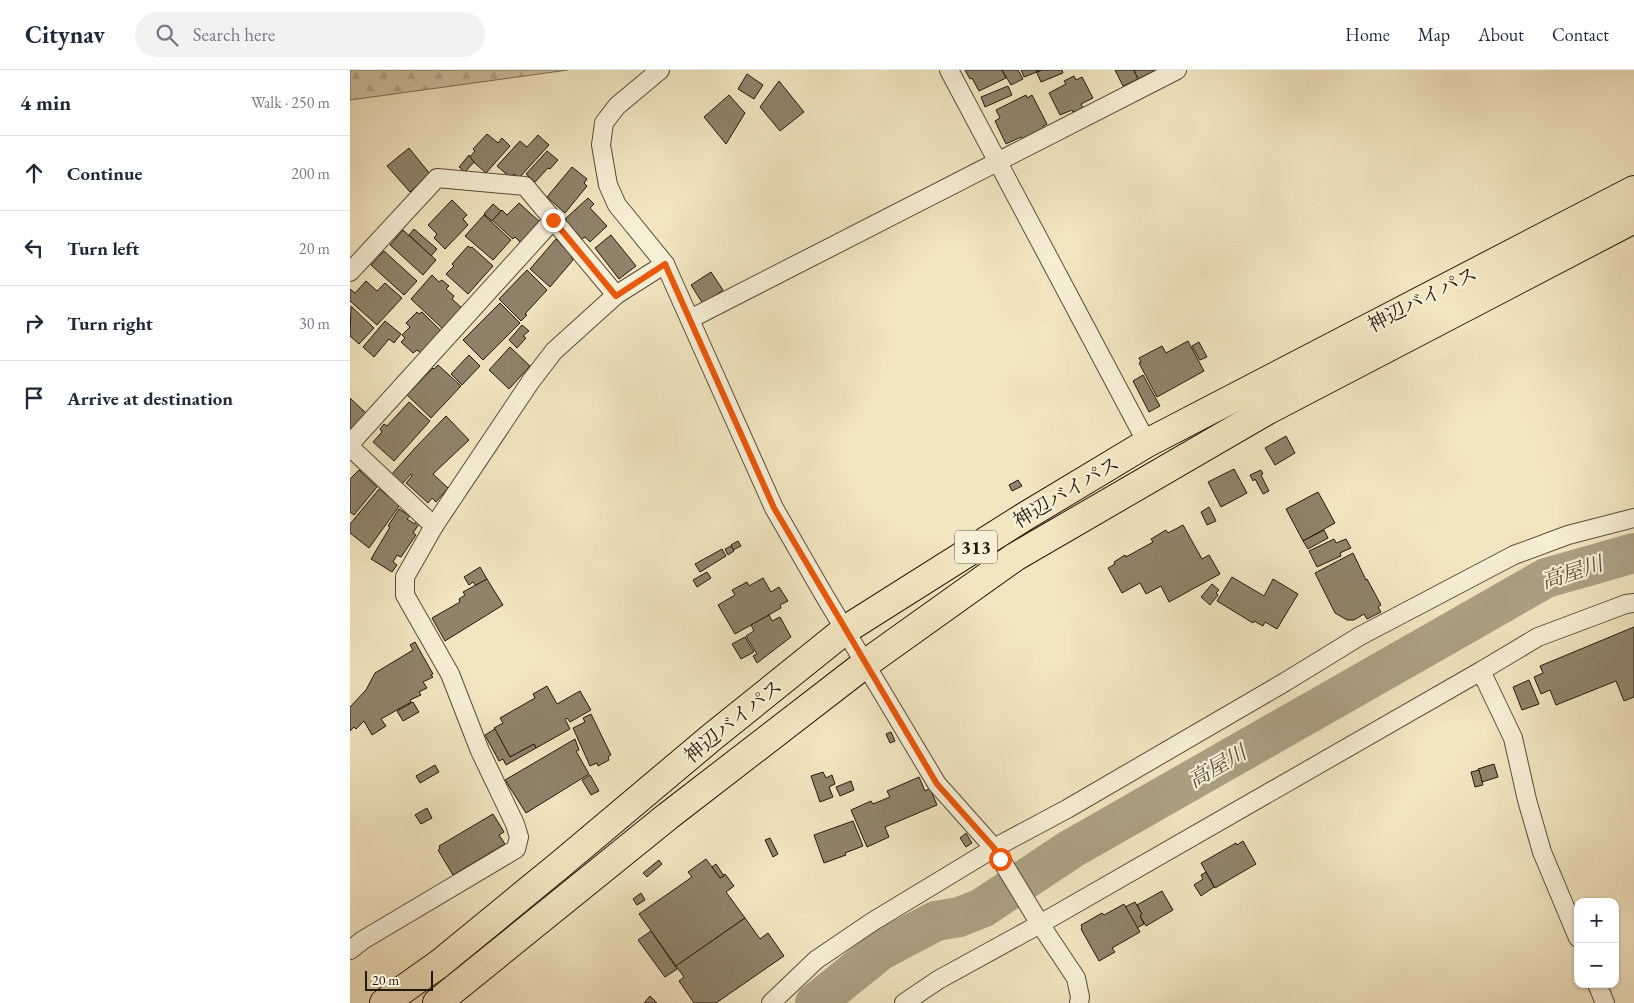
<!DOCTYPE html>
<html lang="en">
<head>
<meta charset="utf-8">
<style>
  :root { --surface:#fff; --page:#f2f2f3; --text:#1f2937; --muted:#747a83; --line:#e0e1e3 }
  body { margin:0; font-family:"EB Garamond","Noto Serif JP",serif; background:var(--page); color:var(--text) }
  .controls { position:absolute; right:15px; bottom:15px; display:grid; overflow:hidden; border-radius:10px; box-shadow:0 1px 4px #0004 }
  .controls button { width:45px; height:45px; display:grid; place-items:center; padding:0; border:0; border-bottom:1px solid var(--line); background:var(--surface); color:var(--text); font:25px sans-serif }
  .scale { position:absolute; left:15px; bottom:12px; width:68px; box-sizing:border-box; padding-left:5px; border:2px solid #23180f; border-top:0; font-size:14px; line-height:18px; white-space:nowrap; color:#23180f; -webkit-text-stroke:4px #f7efd6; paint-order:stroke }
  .stop { position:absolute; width:15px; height:15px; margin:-11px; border:4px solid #ea580c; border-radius:50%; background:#fff }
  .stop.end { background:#ea580c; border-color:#fff; box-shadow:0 1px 5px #0008 }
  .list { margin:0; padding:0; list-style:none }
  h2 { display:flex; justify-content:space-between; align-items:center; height:65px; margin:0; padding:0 20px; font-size:21px }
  h2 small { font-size:16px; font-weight:400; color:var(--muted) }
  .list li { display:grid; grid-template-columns:32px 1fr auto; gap:15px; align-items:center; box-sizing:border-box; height:75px; padding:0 20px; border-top:1px solid var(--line) }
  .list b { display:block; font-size:19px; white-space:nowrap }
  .list em { font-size:16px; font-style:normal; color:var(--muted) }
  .icon { flex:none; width:28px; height:28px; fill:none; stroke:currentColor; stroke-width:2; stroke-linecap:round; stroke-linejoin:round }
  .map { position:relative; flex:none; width:1284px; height:933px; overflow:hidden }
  header { display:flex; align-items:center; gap:30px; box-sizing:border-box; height:70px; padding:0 25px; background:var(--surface); border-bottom:1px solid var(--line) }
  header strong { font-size:24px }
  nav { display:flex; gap:28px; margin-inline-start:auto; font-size:18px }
  .search { width:350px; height:45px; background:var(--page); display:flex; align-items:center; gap:12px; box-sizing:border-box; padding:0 18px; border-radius:28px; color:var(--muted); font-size:19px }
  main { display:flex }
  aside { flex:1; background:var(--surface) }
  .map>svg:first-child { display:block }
</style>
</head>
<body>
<header>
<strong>Citynav</strong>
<div class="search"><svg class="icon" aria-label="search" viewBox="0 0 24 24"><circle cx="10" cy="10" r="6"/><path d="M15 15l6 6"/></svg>Search here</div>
<nav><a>Home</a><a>Map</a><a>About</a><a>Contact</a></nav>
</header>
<main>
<aside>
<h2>4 min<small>Walk · 250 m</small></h2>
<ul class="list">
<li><svg class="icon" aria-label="ahead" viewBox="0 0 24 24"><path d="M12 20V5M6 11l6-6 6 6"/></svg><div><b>Continue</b></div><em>200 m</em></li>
<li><svg class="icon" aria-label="left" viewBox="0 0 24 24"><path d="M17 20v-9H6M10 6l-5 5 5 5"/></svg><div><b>Turn left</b></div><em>20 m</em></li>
<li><svg class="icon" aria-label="right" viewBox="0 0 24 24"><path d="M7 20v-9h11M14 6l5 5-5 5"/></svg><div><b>Turn right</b></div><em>30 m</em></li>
<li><svg class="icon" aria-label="arrive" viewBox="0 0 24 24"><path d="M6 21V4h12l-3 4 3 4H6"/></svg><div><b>Arrive at destination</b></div></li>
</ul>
</aside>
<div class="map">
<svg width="1284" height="933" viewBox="0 0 1284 933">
  <defs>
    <pattern id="forest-firs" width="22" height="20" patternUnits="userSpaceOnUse" patternTransform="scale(1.25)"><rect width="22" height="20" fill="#cfc3a2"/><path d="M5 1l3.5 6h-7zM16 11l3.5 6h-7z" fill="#b1a78a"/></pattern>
  </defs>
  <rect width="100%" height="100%" fill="#f2e6c0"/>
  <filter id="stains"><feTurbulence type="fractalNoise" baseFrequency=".004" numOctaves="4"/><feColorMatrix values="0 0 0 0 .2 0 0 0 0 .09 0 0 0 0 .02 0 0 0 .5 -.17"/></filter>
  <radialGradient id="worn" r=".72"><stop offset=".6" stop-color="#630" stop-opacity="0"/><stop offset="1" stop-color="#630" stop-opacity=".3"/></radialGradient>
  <path fill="url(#forest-firs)" stroke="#796e58" d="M0,0H218L0,30Z"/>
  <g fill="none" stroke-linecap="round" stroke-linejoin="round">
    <path stroke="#aca084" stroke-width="40" d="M465,933L531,880L586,851L609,847L632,838L721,779L1196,508L1284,483"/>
  </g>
  <g fill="#8f836b" stroke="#23180f">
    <path d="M615,0H652L656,8L629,21L622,8L620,9Z"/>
    <path d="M652,0H668L673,9L661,15Z"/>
    <path d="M671,0H692L674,7Z"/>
    <path d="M687,0L688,2L692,0H712L713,3L691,12L686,1Z"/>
    <path d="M765,0H784L788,9L773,16Z"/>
    <path d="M784,0H806L788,9Z"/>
    <path d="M397,4L413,15L404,29L388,19Z"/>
    <path d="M724,6L726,10L732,7L743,28L731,34L733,38L723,42L722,40L710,45L699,23L716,14L714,11Z"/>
    <path d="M429,11L454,42L430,61L410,37Z"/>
    <path d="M658,16L662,25L635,37L631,27Z"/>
    <path d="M379,25L395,43L376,74L354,47Z"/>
    <path d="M676,25L677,28L682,25L697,54L693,56L694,59L672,70L671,67L656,74L645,51L650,48L646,40Z"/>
    <path d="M137,64L148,73L152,68L160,76L136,103L119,88L125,81L123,79Z"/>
    <path d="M188,65L199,75L169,108L164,104L161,108L147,96L170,71L177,77Z"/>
    <path d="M59,78L80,104L60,122L37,96Z"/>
    <path d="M197,81L208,90L200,99L198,98L185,112L176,104Z"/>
    <path d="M119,85L124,92L115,102L109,97Z"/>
    <path d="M222,97L237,109L234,113L237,116L215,143L197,127Z"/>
    <path d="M238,128L244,134L240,138L257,156L240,172L235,167L232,169L214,150Z"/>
    <path d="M102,130L117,145L113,149L118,155L95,179L84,168L87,164L78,155Z"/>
    <path d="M169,133L191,153L172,174L165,167L163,169L142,150L152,140L157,145Z"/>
    <path d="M143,134L151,141L142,151L134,144Z"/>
    <path d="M134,145L161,170L143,190L115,166Z"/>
    <path d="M64,159L87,179L81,186L59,165Z"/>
    <path d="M53,160L86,190L73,205L40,175Z"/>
    <path d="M261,165L286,196L269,209L245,178Z"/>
    <path d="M206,169L222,186L221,187L223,190L200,217L180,199Z"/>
    <path d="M118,176L121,178L122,177L143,196L118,224L96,204L104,196L102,194Z"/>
    <path d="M34,181L67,211L54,225L21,195Z"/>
    <path d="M177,200L197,220L175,244L177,245L171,251L149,229Z"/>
    <path d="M361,202L373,220L353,234L341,215Z"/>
    <path d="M82,205L89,212L92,210L99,216L96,219L104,226L102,229L113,239L94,260L61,229Z"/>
    <path d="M16,211L27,221L35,213L52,228L27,255L0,231V219L5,223Z"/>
    <path d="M150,233L170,253L133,290L113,270Z"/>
    <path d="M1,236L24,258L9,274L0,266Z"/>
    <path d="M67,242L69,244L72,242L92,262L72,284L67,280L63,283L51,272L55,268L52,265L60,257L56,253Z"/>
    <path d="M35,251L51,264L44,273L39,269L24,287L13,277Z"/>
    <path d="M172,255L179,261L173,266L176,268L167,278L159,270Z"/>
    <path d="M838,271L854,301L807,327L789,293L791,292L789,288L812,276L816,283Z"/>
    <path d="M849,272L857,287L850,290L842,276Z"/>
    <path d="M160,277L180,296L159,319L139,300Z"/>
    <path d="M119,285L130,296L112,315L101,304Z"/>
    <path d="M88,295L111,316L81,348L57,325L83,298L84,299Z"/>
    <path d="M793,305L810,336L799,342L783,311Z"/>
    <path d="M0,328L16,343L0,360Z"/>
    <path d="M59,332L80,351L44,391L23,372L32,362L30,359L34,354L37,356Z"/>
    <path d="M96,346L119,370L83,404L98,418L86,432L82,428L78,433L56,413L62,406L61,404L52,414L41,405L65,378Z"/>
    <path d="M936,366L945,383L925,395L915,378Z"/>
    <path d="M884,399L897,423L871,437L858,412Z"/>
    <path d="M9,400L27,417L4,445L0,442V409Z"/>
    <path d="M911,400L913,404L911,405L919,421L913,424L905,409L903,411L900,405Z"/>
    <path d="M668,410L672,416L662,421L659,415Z"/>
    <path d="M29,419L50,435L19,478L0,463V454Z"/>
    <path d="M968,422L985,453L953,471L936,439Z"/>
    <path d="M859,437L866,451L857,455L851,442Z"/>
    <path d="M49,439L60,446L57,449L65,454L66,452L69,454L63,463L66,465L51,487L47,485L43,492L47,495L42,502L21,489L40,457L38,456Z"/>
    <path d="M833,455L852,489L859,485L870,504L819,532L811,516L796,524L790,513L772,523L758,498L765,494L764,492L775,485L776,487L803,472L801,469L816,460L818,463Z"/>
    <path d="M974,460L978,468L958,479L953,471Z"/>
    <path d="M984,469L986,473L996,469L1001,478L990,483L991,486L967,497L959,481Z"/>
    <path d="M388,471L391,476L383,480L381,475Z"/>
    <path d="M381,476L384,481L378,485L375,479Z"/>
    <path d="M372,479L376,486L350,502L345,494Z"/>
    <path d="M1003,483L1016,510L1017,509L1031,535L1028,537L1031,542L1017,549L1014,544L1004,550H997L985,543L965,503Z"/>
    <path d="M130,497L137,509L126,516L123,512L119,515L114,507Z"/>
    <path d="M357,502L361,508L347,517L343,510Z"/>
    <path d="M882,507L914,526L923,509L948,524L927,559L915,552L913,556L904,551L903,553L867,531Z"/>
    <path d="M413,508L421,522L429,517L438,531L430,535L431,538L385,564L368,535L385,525L382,520L397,512L399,516Z"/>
    <path d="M137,509L153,535L95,571L82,548L110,532L109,529L115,525L113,522Z"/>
    <path d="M862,514L869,520L866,523L868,525L860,535L851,527Z"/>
    <path d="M419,545L422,551L430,547L441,567L407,593L403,586L407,584L396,566L404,561L401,555Z"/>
    <path d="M1284,557V627L1274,631L1266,611L1206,635L1200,620L1191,624L1184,607L1193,603L1190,596Z"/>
    <path d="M395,567L404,582L391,589L382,574Z"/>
    <path d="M65,572L83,604L81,605L83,607L73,612L77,618L69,622L71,625L60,630L61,632L31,649L36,656L22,665L14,651L6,659L4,657L0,661V637L16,620L25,603L63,580L60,575Z"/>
    <path d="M1179,610L1189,634L1172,640L1163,617Z"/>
    <path d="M197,616L207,634L230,621L241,640L220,652L217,648L215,649L220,659L186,678L184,674L160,687L144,658L153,653L150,648L185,628L183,624Z"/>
    <path d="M63,632L69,642L53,651L47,641Z"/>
    <path d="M241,644L261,685L258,687L259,690L248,696L247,693L240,696L223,658L235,652L233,648Z"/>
    <path d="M145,659L160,687L184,674L186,678L156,695L153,689L149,691L135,665Z"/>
    <path d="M541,662L545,671L540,673L536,664Z"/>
    <path d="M225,669L229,680L226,681L239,704L176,743L155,710Z"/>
    <path d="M1144,694L1148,707L1132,712L1128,699Z"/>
    <path d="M85,695L89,702L70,713L66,706Z"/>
    <path d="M1129,700L1133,715L1125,717L1121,702Z"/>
    <path d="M473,702L476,708L482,705L485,714L479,717L483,727L470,732L461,706Z"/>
    <path d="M240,705L249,721L241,725L232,710Z"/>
    <path d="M569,707L575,721L580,718L587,735L535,757L539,767L517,777L501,740L521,731L523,734L540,727L537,721Z"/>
    <path d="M501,711L504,720L490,726L486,717Z"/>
    <path d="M77,738L82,748L71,754L65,745Z"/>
    <path d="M143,744L154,762L149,765L155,774L103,805L88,780L90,778L89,776Z"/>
    <path d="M503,751L513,776L495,783L496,785L474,793L464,765Z"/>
    <path d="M616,763L622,773L616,777L610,768Z"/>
    <path d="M420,768L428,784L423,787L415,770Z"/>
    <path d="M893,771L906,794L865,818L851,793L886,773L887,775Z"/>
    <path d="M356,789L370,808L375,804L384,816L376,822L395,848L326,896L289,844L342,807L338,802Z"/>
    <path d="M309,790L312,794L297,807L293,803Z"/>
    <path d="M366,794L374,806L370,808L362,797Z"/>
    <path d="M856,802L864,817L851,826L844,815L853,809L851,805Z"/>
    <path d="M812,821L823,840L796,856L790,846L792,844L787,835Z"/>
    <path d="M291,823L295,830L287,835L283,829Z"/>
    <path d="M785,832L792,844L790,846L794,854L787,858L775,837Z"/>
    <path d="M774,834L790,862L762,878L765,882L749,891L731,859L732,858L731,855L752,843L754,845Z"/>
    <path d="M395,848L410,869L418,863L434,886L366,933H344L329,911L334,907L326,896Z"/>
    <path d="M301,861L327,899L315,907L288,870Z"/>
    <path d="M300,926L307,933H294Z"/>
  </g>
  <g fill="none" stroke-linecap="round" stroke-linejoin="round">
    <g stroke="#574c3b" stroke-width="20">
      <g id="minor">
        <path d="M310,0L267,36L254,53L251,75L258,115L267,135L315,194L424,438L474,525L587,714L644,778L690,854L726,908L730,927L729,933"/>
        <path d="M599,0L797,373"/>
        <path d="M0,202L87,108L175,116L266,225"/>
        <path d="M340,249L827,0"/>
        <path d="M0,374L203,150"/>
        <path d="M0,377L84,456"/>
        <path d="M1228,868L1192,782L1177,730L1163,668L1131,601L1188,567L1276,534L1284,533"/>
        <path d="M0,880L13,870L166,779L169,767L165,754L130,681L100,604L55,525V507L84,456L181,311L204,281L266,225L315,194"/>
        <path d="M1247,914L1255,933"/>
        <path d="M421,933L466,890L522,852L644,778L717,739L935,612L1010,566L1164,485L1218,465L1284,448"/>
        <path d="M554,933L588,910L690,854L1131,601"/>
      </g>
    </g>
    <g stroke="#23180f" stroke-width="30">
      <g id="trunk">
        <path d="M34,933L89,894L211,794L362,667L495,560L674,447L797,373L1284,120"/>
        <path d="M87,933L318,746L515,594L665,487L918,340L1284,149"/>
      </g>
    </g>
    <use href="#minor" stroke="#f7efd6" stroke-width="18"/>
    <use href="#trunk" stroke="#f2e6c0" stroke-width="28"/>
  </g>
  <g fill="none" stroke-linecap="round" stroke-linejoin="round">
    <path stroke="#ea580c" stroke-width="6" d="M203,150L266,226L315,194L424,438L587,714L644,778L650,789"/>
  </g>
  <g text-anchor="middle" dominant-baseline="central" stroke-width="4.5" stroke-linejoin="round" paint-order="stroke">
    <rect fill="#f7efd6" stroke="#63584b" stroke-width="1" x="605" y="460.5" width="42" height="33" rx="4"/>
    <g font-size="19" font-weight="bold" fill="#23180f">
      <text x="626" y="477">313</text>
    </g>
    <g font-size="20" fill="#23180f" stroke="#f7efd6">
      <text transform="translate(1072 229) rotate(-27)">神辺バイパス</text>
      <text transform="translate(716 422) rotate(-31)">神辺バイパス</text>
      <text transform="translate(383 651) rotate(-39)">神辺バイパス</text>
    </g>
    <g font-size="21" font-style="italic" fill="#5a4e3e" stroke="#f7efd6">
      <text transform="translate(1222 502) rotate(-18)">高屋川</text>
      <text transform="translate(867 696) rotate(-30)">高屋川</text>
    </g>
  </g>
  <rect width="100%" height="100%" filter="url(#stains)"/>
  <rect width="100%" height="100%" fill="url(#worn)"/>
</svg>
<div class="controls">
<button>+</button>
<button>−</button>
</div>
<div class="scale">20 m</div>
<div class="stop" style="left:650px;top:789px"></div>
<div class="stop end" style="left:203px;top:150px"></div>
</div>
</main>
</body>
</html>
